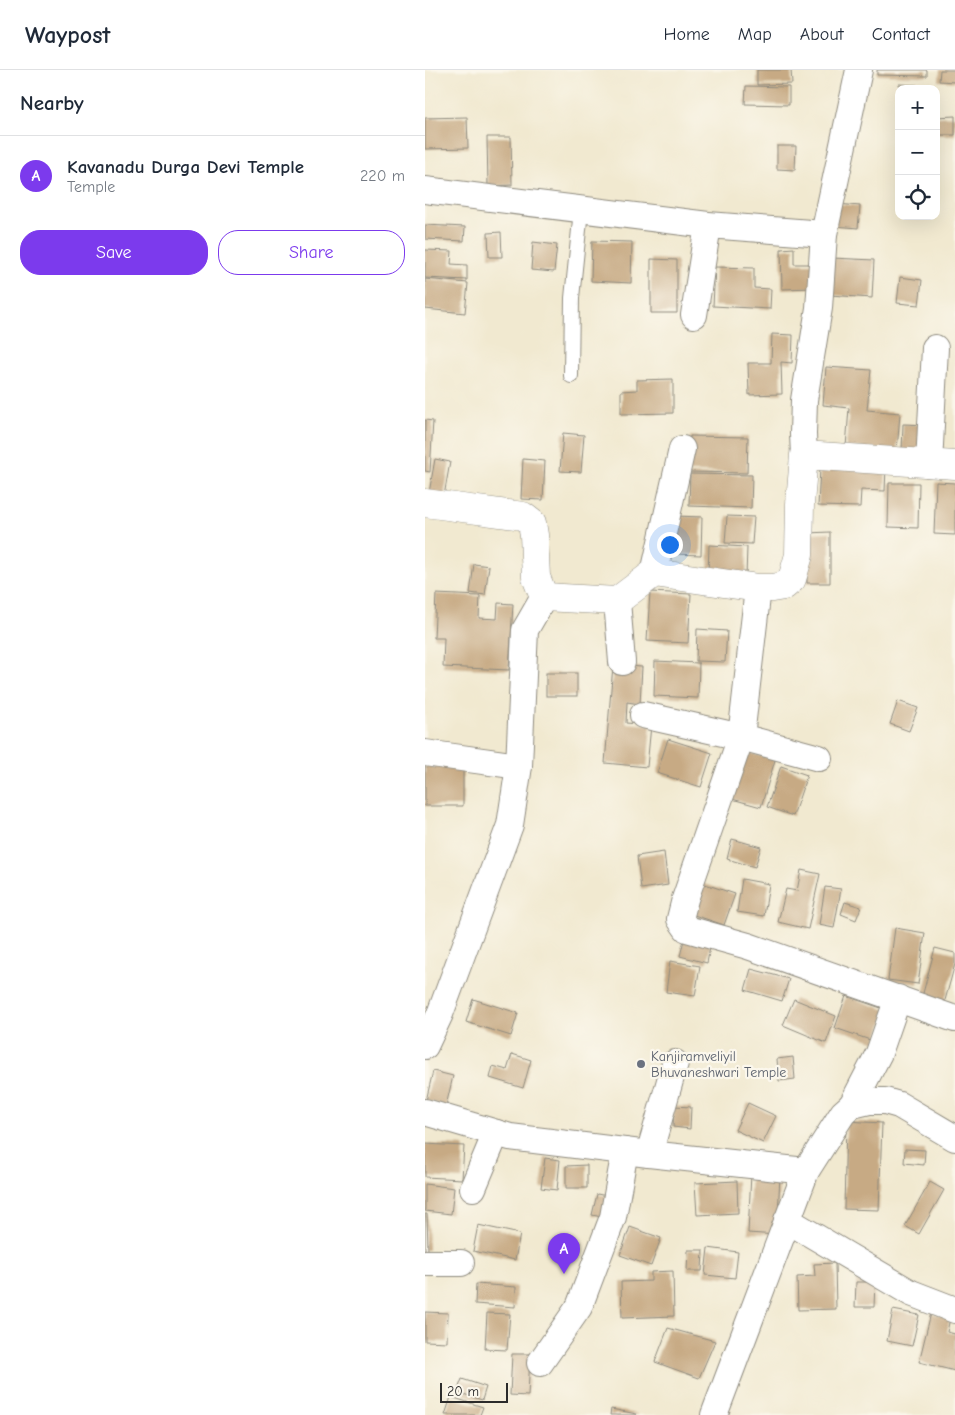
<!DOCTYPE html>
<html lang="en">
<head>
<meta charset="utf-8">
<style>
  :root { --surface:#fff; --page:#f6f6f7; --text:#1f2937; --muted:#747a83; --line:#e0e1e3; --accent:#7c3aed }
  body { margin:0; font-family:"Comic Neue",sans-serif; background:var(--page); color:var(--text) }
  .controls { position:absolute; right:15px; top:15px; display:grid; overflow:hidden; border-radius:10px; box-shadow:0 5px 20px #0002 }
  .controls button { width:45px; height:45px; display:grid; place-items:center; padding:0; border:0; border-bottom:1px solid var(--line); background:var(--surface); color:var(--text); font:25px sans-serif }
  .scale { position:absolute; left:15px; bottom:12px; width:68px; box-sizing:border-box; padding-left:5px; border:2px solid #2b2b2b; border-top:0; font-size:14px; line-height:18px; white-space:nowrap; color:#2b2b2b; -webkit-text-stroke:4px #fbf7ec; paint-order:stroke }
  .you { position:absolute; left:244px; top:474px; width:18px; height:18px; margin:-12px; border:4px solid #fff; border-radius:50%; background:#1a73e8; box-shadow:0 0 0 8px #1a73e833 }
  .badge { display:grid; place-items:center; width:32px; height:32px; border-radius:50%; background:var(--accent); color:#fff; font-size:16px; font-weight:700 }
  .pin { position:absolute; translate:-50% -41px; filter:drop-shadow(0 1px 2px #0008) }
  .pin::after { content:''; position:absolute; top:26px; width:18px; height:15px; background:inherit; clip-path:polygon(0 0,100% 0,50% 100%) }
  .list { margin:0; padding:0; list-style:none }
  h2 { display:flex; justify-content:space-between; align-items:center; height:65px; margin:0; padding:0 20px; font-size:21px }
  h2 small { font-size:16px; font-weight:400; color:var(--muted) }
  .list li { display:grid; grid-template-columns:32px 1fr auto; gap:15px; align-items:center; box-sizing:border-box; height:80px; padding:0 20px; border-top:1px solid var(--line) }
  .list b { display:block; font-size:19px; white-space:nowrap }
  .list p { margin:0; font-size:16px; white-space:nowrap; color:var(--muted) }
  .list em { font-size:16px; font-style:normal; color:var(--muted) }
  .actions { display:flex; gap:10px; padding:15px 20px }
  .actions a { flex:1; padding:11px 0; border:1px solid var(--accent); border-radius:20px; text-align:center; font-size:18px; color:var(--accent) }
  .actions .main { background:var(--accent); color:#fff }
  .icon { flex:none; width:28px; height:28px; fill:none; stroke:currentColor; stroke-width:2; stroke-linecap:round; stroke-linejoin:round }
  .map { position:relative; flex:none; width:530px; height:1345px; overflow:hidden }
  header { display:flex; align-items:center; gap:30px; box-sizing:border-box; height:70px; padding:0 25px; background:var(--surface); border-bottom:1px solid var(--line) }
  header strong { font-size:24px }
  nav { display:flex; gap:28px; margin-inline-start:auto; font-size:18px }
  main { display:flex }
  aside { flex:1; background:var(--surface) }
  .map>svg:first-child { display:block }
</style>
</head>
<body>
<header>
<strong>Waypost</strong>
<nav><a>Home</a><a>Map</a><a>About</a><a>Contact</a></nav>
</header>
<main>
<aside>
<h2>Nearby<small></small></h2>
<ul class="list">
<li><span class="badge">A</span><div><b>Kavanadu Durga Devi Temple</b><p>Temple</p></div><em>220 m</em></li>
</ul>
<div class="actions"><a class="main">Save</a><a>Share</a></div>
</aside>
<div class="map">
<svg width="530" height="1345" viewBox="0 0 530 1345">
  <rect width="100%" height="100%" fill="#fbf7ec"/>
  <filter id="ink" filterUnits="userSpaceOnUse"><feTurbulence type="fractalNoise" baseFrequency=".02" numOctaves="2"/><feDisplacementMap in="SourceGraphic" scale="10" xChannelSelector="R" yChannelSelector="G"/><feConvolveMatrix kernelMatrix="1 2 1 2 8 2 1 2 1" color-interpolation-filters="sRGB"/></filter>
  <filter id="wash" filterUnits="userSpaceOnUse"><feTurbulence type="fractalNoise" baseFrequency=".0096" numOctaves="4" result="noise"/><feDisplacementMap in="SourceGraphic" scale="20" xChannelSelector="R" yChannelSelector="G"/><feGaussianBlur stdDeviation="1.12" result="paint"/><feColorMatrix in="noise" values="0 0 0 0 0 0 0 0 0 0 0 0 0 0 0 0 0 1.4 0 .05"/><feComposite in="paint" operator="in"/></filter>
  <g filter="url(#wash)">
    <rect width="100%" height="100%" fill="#f1e9d0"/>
    <g id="blocks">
      <g fill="#c7aa84">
        <path d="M332,0H366L367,14L332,15Z"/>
        <path d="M452,0H502V6L452,5Z"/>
        <path d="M515,0H530V12L514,11Z"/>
        <path d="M474,14L492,15V19H474Z"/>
        <path d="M321,16L364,17V35L320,34Z"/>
        <path d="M530,46V65H511V47Z"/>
        <path d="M42,47L43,78L0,79V48Z"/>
        <path d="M62,67H86L87,115L63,116Z"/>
        <path d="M352,76H371L370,100L352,99Z"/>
        <path d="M412,134L435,136L433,158L410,156Z"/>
        <path d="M0,155L40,157L39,171L0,169Z"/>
        <path d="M76,162L77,187H64L63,163Z"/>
        <path d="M167,171L207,172L206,213L166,211Z"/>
        <path d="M108,172L132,175L129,202L106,200Z"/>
        <path d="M369,178V194H389V218L357,219L356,179Z"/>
        <path d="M0,180L27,181L26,194L42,195V210L0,208Z"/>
        <path d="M407,188L449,190L447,228L405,225Z"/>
        <path d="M226,189L252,190V243H226Z"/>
        <path d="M290,197L329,198V218L346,219L345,239L288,236Z"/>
        <path d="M475,207L497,210L494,235L472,233Z"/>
        <path d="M0,209L43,213L40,243L0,239Z"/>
        <path d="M347,264L368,265L367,293L356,292L357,324L324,325L323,293H346Z"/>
        <path d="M401,297L446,300L442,340L475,343L472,381L421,377L424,338L398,335Z"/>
        <path d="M248,309V343L196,344V321L212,320V310Z"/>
        <path d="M0,350L8,351L5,402L0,401Z"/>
        <path d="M478,354L503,355L502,383L477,382Z"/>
        <path d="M138,363L159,365L156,402L135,401Z"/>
        <path d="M265,366L323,367L322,403L264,402Z"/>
        <path d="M10,389L25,392L19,426L4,423Z"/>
        <path d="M98,389L120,391L118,430L96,429Z"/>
        <path d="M461,397L460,421L436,420L435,437L393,436L395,398Z"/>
        <path d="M265,404L327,405L326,438L264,436Z"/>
        <path d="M511,412L530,413V465L509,464Z"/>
        <path d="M464,413H494L493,458L463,457Z"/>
        <path d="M250,446L277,447L276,485L249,484Z"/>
        <path d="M302,446L329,447L327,474L300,473Z"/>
        <path d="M405,462V513H382V463Z"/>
        <path d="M284,475L322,477L321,507L283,506Z"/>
        <path d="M49,494L64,496L60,525L45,523Z"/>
        <path d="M225,522L266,524L263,573L222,571Z"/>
        <path d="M11,524L55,526L54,548L72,549L73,533L88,534L84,600L18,597L19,568H9Z"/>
        <path d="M272,559L302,561L300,592L271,591Z"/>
        <path d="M230,591L274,593L273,628L229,626Z"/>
        <path d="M188,595L217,597L215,634L202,632L201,653L226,655L222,697L180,693Z"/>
        <rect x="121" y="603" width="31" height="23"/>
        <path d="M473,631L493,638L484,661L465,654Z"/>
        <path d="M243,669L287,683L276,717L232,703Z"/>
        <path d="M322,682L350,690L336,737L307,729Z"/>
        <path d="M0,691L38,692V736H0Z"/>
        <path d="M356,696L382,705L368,746L342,737Z"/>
        <path d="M307,769L336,777L330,797L302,789Z"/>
        <path d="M239,782L243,815L216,819L212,786Z"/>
        <path d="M376,800L395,804L383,859L353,852L361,819L372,821Z"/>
        <path d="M317,809L344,814L339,846L312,842Z"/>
        <path d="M277,813L310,824L299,855L266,844Z"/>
        <path d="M400,817L416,819L409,858L394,855Z"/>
        <path d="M420,832L436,837L431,850L416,844Z"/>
        <path d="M470,858L500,863L493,914L463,910Z"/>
        <path d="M260,866L286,872L282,893L255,886Z"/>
        <path d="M510,878L530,883V894L519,934L497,927Z"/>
        <path d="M245,891L275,896L270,926L241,922Z"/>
        <path d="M326,899L364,909L357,931L320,920Z"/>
        <path d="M421,926L462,940L451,972L410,958Z"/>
        <path d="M48,929L93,943L86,966L41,952Z"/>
        <path d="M369,929L411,946L401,973L358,955Z"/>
        <path d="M87,984L106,990L98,1018L65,1008L68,996L82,1000Z"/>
        <path d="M368,987L370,1009L354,1011L352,989Z"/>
        <path d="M8,1001L28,1006L21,1036L1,1031Z"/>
        <path d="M323,1033L351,1046L338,1073L310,1060Z"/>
        <path d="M249,1036L266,1037L265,1059L248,1057Z"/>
        <path d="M421,1051L457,1053L454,1140L419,1139Z"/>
        <path d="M0,1074L39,1076L37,1109L0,1107Z"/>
        <path d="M480,1079L500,1080L499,1095L479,1093Z"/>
        <path d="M120,1088L135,1090L132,1120L116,1118Z"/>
        <path d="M162,1095V1118H141V1096Z"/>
        <path d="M326,1104L355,1105L352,1165L323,1163Z"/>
        <path d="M312,1111L313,1143L272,1145L270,1113Z"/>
        <path d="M505,1112L519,1120L494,1164L480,1156Z"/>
        <path d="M0,1114L29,1118L26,1144L0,1141Z"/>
        <path d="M172,1124L187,1127L182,1148L167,1145Z"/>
        <path d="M0,1144H2L3,1180H0Z"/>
        <path d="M53,1155L95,1164L90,1190L48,1181Z"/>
        <path d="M205,1157L236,1168L226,1196L195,1185Z"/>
        <path d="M126,1170L155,1172L154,1182L125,1180Z"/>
        <path d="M283,1178L313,1182L310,1208L280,1205Z"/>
        <path d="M263,1180H278L277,1201H262Z"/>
        <path d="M410,1193L411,1239L373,1240L372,1207L390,1206L389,1194Z"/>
        <path d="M248,1201L249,1246L197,1248L196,1212L226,1211V1202Z"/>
        <path d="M431,1212H450L449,1237H430Z"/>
        <path d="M51,1214L91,1217L90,1237L50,1234Z"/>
        <path d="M468,1240L494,1245L487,1276L462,1271Z"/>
        <path d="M0,1242L23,1243L22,1272L0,1271Z"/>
        <path d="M62,1243L85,1244L82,1280L60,1279Z"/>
        <path d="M506,1243L525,1248L522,1262L530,1264V1301L494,1292Z"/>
        <path d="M243,1258L290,1271L274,1308L230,1292Z"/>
        <path d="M87,1284H105L103,1326L85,1325Z"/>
        <path d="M37,1309L61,1317L57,1330L32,1322Z"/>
        <path d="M26,1327L58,1337L55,1345H20Z"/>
        <path d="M186,1339L212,1344L211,1345H185Z"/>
      </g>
    </g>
  </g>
  <g filter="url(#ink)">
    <use href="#blocks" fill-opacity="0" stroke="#8e8a7e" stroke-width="1"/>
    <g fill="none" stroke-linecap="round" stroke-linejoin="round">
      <g stroke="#8e8a7e" stroke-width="16">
        <path id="lane" d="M146,306L147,228L156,140"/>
      </g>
      <g stroke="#8e8a7e" stroke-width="28">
        <g id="street">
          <path d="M0,120L283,155L399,164L394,238L379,330L378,364L379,385"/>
          <path d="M399,164L434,0"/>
          <path d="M269,245L283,155"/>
          <path d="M504,394L510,278"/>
          <path d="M229,503L257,379"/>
          <path d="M333,518L316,667L260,829L255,849L262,859L323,876L530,949"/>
          <path d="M192,531L197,592"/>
          <path d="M218,645L316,667L394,688"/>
          <path d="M0,683L94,696"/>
          <path d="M0,976L15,944L85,755L94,696L100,560L119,527"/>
          <path d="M427,1035L454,983L473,928"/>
          <path d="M0,1042L85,1067L224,1084L381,1101"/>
          <path d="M224,1084L250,993"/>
          <path d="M48,1118L71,1063"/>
          <path d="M362,1150L486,1223L530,1240"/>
          <path d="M0,1193H36"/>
          <path d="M115,1293L154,1237L188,1147L200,1081"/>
          <path d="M289,1345L381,1101L418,1043L427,1035L444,1031H460L474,1035L530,1068"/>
        </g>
      </g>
      <g stroke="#8e8a7e" stroke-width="29">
        <path id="secondary" d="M0,433L98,446L107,453L109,465L111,507L119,527L192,531L229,503L333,518H347L359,516L367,509L374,485L375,434L379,385L530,395"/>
      </g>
      <use href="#lane" stroke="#fff" stroke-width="14"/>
      <use href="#street" stroke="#fff" stroke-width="26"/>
      <use href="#secondary" stroke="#fff" stroke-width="28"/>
    </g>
  </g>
  <circle fill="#6b7280" stroke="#fbf7ec" stroke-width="2" cx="216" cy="994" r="5"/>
  <g text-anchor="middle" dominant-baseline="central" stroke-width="4.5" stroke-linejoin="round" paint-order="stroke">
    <g font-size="14" fill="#5b616d" stroke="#fbf7ec" text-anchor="start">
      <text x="226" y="986">Kanjiramveliyil<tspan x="226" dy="16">Bhuvaneshwari Temple</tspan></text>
    </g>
  </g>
</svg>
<div class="controls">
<button>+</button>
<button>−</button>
<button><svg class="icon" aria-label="locate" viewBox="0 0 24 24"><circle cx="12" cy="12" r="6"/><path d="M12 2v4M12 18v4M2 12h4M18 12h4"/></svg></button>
</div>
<div class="scale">20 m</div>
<div class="you"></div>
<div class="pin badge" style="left:139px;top:1204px">A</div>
</div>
</main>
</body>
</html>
